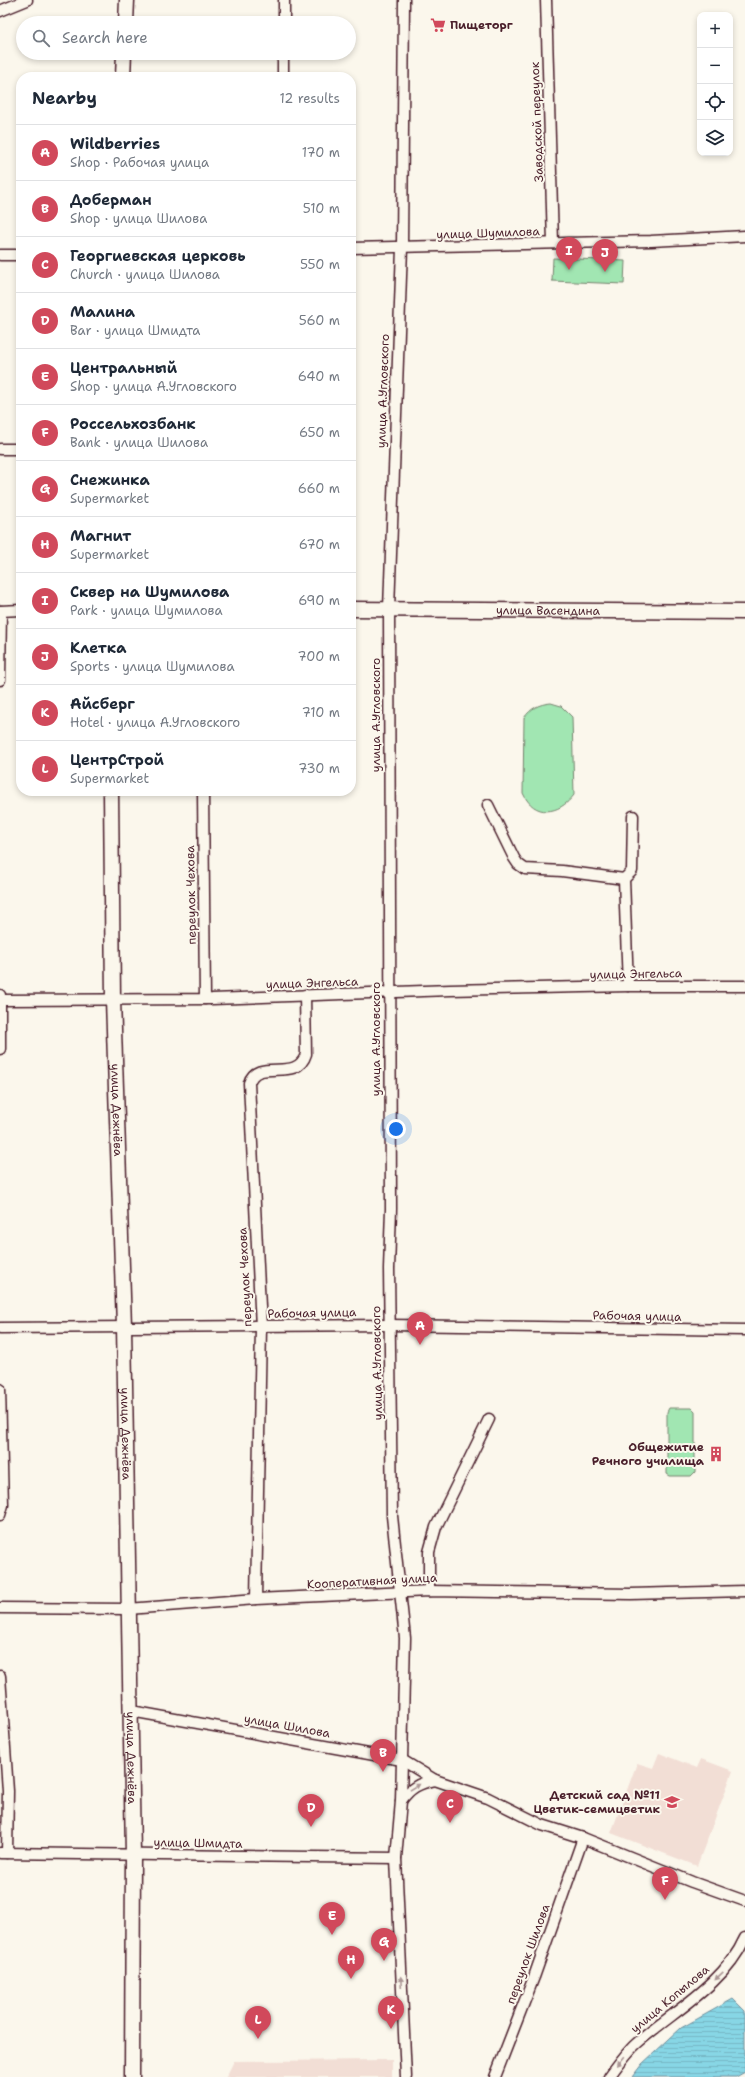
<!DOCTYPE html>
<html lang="en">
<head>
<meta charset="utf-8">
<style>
  :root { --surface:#fff; --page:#f2f2f3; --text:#1f2937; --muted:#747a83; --line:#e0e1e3; --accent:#d1495b }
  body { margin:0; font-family:"Shantell Sans",sans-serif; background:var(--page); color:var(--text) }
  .controls { position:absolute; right:12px; top:12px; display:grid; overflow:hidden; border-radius:8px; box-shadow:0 2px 6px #0003 }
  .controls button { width:36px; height:36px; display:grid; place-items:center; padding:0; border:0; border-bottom:1px solid var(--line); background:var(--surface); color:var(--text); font:20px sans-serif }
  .you { position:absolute; left:396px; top:1129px; width:14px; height:14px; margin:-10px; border:3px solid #fff; border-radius:50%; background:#1a73e8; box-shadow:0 0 0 6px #1a73e833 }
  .badge { display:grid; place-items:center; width:26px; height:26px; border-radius:50%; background:var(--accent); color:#fff; font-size:13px; font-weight:700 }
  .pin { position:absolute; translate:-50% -33px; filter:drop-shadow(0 1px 2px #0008) }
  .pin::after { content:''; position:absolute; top:21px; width:14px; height:12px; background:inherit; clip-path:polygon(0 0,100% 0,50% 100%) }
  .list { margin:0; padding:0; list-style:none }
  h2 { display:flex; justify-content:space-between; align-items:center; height:52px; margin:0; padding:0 16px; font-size:17px }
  h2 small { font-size:13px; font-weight:400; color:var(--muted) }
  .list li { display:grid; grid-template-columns:26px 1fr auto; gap:12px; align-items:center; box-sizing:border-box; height:56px; padding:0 16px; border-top:1px solid var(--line) }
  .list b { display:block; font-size:15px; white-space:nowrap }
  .list p { margin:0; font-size:13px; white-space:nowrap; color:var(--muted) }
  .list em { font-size:13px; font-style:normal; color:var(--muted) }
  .icon { flex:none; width:22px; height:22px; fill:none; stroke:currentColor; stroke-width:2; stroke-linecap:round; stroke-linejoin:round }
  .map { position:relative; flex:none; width:745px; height:2077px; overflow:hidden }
  .search { position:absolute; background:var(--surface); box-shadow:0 2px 6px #0003; left:16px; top:16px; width:340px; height:44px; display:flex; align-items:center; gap:10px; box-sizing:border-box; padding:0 14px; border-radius:22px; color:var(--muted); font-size:15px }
  .panel { position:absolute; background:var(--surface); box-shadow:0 2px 6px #0003; left:16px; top:72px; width:340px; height:724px; border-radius:16px }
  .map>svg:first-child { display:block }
</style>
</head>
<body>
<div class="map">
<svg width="745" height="2077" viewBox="0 0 745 2077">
  <defs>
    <pattern id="water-rules" width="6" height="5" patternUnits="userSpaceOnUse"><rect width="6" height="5" fill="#87d6e5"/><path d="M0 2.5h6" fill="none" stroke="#76b7c5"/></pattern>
  </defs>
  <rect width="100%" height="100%" fill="#fbf7ec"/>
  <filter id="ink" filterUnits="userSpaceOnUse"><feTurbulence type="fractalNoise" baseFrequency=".025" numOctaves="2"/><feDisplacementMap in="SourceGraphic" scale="8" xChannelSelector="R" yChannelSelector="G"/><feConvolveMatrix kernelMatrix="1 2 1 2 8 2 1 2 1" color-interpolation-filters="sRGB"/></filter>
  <g filter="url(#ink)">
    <g fill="#f2ded5">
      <path d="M659,1753L697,1768L701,1759L733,1771L697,1866L611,1833L637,1763L653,1768Z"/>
      <path d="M392,2060V2077H226L234,2061Z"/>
    </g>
    <g fill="#a1e6b2" stroke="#76826e">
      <path d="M553,258L625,261L624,284L552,281Z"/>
      <path d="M551,703L561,706L572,717L574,795C559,815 534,818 523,793L524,718C531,708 539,704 551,703Z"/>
      <path d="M669,1408H692L695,1411V1472L691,1476H670L667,1474V1412Z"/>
    </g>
    <path fill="url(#water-rules)" stroke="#6f8d9b" d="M733,1999L745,2011V2072L736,2077H632L642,2064L681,2028Z"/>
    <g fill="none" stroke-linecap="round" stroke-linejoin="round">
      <g stroke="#4a1f2b" stroke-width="13">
        <g id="street">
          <path d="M404,0L402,248L389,609L391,1209L389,1269L392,1516L405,1638L401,1801L396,1858L406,2077"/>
          <path d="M546,0L553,243"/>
          <path d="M0,11L27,0"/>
          <path d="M284,23V0"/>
          <path d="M283,77V53"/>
          <path d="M351,248L651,241L745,236"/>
          <path d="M0,255H21"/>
          <path d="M0,449H21"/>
          <path d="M0,611L21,610"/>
          <path d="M0,680L1,611"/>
          <path d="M203,791L205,999"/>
          <path d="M488,805L514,858L518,864L525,869L562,871L624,879"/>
          <path d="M628,986L624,879L632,871L633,816"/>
          <path d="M0,995V1049"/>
          <path d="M0,1000L212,999L450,990L628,986H745"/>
          <path d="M0,1328L390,1325L745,1330"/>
          <path d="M0,1389L3,1505L0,1515"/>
          <path d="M429,1591V1552L436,1527L489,1419"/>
          <path d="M256,1599L261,1327L249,1083C257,1056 297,1084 306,1054L305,995"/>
          <path d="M0,1608L128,1609L256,1599L429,1591L631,1594L745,1591"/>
          <path d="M0,1676L8,1791L7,1853"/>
          <path d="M131,1711L402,1760L435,1780L488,1798L542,1825L583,1838L692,1882L745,1901"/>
          <path d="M401,1801C410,1788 419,1783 435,1780"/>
          <path d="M0,1853L396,1858"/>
          <path d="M495,2077L534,1977L583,1838"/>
          <path d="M609,2077C617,2066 626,2053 636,2044C673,2011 724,1985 745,1938"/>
        </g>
      </g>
      <g stroke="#4a1f2b" stroke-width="17">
        <g id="secondary">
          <path d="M126,23L127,0"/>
          <path d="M123,77L124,53"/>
          <path id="s1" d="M351,609L745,612"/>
          <path id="s2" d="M111,791L113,1000L124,1326L133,1855L132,2077"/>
        </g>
      </g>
      <use href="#street" stroke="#fbf7ec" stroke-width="10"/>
      <use href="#secondary" stroke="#fbf7ec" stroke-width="14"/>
    </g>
    <defs><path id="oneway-solid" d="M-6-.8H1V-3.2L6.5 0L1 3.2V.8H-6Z"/></defs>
    <g fill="#ab9695">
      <use href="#oneway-solid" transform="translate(415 1787) rotate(-31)"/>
      <use href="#oneway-solid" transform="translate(719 1976) rotate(136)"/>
      <use href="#oneway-solid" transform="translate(401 1982) rotate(-93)"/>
      <use href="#oneway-solid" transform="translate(621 2061) rotate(129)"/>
    </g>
  </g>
  <defs>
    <g id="supermarket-bare" transform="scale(1.2)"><path d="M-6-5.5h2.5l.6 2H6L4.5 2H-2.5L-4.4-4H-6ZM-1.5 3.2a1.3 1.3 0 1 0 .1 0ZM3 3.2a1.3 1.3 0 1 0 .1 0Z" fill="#d1495b" stroke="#fbf7ec" stroke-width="2.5" paint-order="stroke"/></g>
    <g id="building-bare" transform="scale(1.2)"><path d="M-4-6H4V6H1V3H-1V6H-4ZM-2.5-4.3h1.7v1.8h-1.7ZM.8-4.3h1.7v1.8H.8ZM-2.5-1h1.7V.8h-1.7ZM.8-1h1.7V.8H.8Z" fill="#d1495b" stroke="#fbf7ec" stroke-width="2.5" paint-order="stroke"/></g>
    <g id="school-bare" transform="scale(1.2)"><path d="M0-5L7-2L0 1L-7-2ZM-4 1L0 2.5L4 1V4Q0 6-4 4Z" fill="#d1495b" stroke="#fbf7ec" stroke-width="2.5" paint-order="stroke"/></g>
  </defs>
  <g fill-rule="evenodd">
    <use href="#supermarket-bare" x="438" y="25"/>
    <use href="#building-bare" x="716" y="1454"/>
    <use href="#school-bare" x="672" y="1802"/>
  </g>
  <g text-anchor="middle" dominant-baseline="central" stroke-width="4" stroke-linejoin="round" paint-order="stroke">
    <g font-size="12" font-weight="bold" fill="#4a1f2b" stroke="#fbf7ec" text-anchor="end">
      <text x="450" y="25" text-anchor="start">Пищеторг</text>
      <text x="704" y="1447">Общежитие<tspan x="704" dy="14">Речного училища</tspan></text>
      <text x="660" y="1795">Детский сад №11<tspan x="660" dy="14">Цветик-семицветик</tspan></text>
    </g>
    <g font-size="12" fill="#4a1f2b" stroke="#fbf7ec">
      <text transform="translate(537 122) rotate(-92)">Заводской переулок</text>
      <text transform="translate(488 233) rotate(-2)">улица Шумилова</text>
      <text transform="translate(383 391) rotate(-88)">улица А.Угловского</text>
      <text stroke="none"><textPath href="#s1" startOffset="197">улица Васендина</textPath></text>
      <text transform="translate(376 715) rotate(-90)">улица А.Угловского</text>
      <text transform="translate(191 895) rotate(-91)">переулок Чехова</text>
      <text transform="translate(636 974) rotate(-1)">улица Энгельса</text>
      <text transform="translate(312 983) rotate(-2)">улица Энгельса</text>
      <text transform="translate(376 1039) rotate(-90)">улица А.Угловского</text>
      <text stroke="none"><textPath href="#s2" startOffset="319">улица Дежнёва</textPath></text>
      <text transform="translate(245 1277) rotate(-93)">переулок Чехова</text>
      <text transform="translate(312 1313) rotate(-1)">Рабочая улица</text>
      <text transform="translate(637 1316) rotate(1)">Рабочая улица</text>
      <text transform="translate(377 1363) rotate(-91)">улица А.Угловского</text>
      <text stroke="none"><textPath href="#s2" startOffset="643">улица Дежнёва</textPath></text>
      <text transform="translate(372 1581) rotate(-3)">Кооперативная улица</text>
      <text transform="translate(287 1726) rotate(10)">улица Шилова</text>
      <text stroke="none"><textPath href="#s2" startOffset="967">улица Дежнёва</textPath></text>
      <text transform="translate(198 1843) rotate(1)">улица Шмидта</text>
      <text transform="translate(528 1954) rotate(-70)">переулок Шилова</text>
      <text transform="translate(670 1999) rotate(-40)">улица Копылова</text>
    </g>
  </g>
</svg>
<div class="controls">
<button>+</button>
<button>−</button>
<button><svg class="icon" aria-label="locate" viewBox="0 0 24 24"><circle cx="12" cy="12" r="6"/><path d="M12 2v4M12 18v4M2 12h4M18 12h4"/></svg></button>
<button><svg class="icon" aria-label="layers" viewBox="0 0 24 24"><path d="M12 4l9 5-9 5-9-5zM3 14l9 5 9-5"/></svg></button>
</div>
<div class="you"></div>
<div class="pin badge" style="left:420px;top:1345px">A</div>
<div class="pin badge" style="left:383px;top:1772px">B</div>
<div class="pin badge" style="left:450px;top:1823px">C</div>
<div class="pin badge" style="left:311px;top:1827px">D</div>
<div class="pin badge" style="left:332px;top:1935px">E</div>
<div class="pin badge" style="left:665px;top:1900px">F</div>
<div class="pin badge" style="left:384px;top:1961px">G</div>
<div class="pin badge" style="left:351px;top:1979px">H</div>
<div class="pin badge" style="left:569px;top:270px">I</div>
<div class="pin badge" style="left:605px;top:272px">J</div>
<div class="pin badge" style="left:391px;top:2029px">K</div>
<div class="pin badge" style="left:258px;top:2039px">L</div>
<div class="search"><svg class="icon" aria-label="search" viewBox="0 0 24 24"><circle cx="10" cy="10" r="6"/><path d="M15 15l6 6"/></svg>Search here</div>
<section class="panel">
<h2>Nearby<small>12 results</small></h2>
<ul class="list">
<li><span class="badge">A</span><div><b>Wildberries</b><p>Shop · Рабочая улица</p></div><em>170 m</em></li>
<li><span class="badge">B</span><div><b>Доберман</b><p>Shop · улица Шилова</p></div><em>510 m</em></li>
<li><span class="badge">C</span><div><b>Георгиевская церковь</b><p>Church · улица Шилова</p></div><em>550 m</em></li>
<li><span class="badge">D</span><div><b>Малина</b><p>Bar · улица Шмидта</p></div><em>560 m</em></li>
<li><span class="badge">E</span><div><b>Центральный</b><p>Shop · улица А.Угловского</p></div><em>640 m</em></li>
<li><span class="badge">F</span><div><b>Россельхозбанк</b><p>Bank · улица Шилова</p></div><em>650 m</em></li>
<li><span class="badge">G</span><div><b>Снежинка</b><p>Supermarket</p></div><em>660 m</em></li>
<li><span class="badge">H</span><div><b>Магнит</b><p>Supermarket</p></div><em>670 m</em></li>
<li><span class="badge">I</span><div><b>Сквер на Шумилова</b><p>Park · улица Шумилова</p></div><em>690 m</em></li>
<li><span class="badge">J</span><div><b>Клетка</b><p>Sports · улица Шумилова</p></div><em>700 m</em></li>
<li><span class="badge">K</span><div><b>Айсберг</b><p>Hotel · улица А.Угловского</p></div><em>710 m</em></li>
<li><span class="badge">L</span><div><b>ЦентрСтрой</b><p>Supermarket</p></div><em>730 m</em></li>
</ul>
</section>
</div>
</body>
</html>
